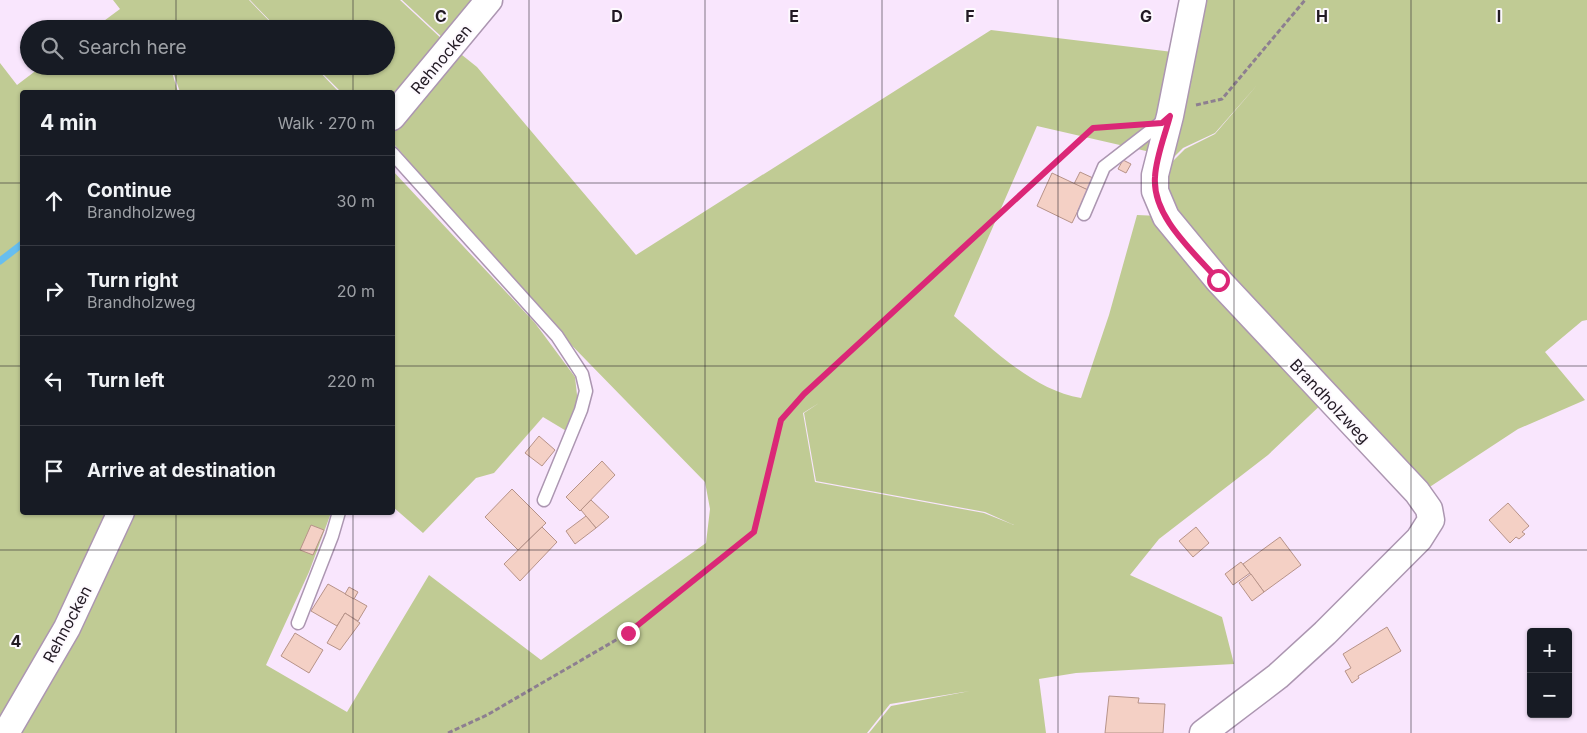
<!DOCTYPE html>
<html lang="en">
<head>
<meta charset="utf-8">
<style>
  :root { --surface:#171b24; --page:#20242c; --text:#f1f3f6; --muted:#9ea1a6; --line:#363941 }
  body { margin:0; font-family:Inter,sans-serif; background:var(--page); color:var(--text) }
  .controls { position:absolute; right:15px; bottom:15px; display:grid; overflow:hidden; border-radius:5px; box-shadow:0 1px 4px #0004 }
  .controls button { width:45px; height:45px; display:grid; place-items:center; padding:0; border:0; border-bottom:1px solid var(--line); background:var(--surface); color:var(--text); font:25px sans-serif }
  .stop { position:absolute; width:15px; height:15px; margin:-11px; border:4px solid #db2777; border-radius:50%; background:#fff }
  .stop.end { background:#db2777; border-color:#fff; box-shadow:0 1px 5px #0008 }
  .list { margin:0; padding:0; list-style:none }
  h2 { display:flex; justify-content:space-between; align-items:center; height:65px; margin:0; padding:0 20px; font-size:21px }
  h2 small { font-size:16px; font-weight:400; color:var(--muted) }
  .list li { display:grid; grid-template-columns:32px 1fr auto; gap:15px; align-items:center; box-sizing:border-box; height:90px; padding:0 20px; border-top:1px solid var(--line) }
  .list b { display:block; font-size:19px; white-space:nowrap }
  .list p { margin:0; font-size:16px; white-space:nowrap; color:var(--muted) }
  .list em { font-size:16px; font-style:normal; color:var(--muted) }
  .icon { flex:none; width:28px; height:28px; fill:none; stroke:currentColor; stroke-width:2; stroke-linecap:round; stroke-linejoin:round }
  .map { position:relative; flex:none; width:1587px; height:733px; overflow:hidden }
  .search { position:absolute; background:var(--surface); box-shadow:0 1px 4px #0004; left:20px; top:20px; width:375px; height:55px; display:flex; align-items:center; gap:12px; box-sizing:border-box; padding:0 18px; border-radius:28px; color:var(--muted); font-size:19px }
  .panel { position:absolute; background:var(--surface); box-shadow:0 1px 4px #0004; left:20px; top:90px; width:375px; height:425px; border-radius:5px }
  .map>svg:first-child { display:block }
</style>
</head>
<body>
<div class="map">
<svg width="1587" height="733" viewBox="0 0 1587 733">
  <rect width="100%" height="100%" fill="#f9e6fd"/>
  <g fill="#c0cb94" fill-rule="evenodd">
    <path d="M113,0H249L277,29H93L120,9Z"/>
    <path d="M250,0H400L444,41L393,102L392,92H341L315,66H386V29H278Z"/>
    <path d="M402,0H479L445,40Z"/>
    <path d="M1201,0H1587V320L1582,321L1545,352L1585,400L1518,429L1422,492L1342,408L1162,194L1167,167L1185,149L1215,134L1258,84L1215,133L1183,148L1162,169Z"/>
    <path d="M991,30L1181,53L1159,154L1037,126L954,316C991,347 1032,390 1081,398L1109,315L1137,215L1159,216L1327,399L1268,455L1159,539L1130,575L1222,617L1234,664L1076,673L1039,679L1046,733H869L891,706L970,691L890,704L867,733H16L131,513H331L309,572L266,665L347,712L429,575L541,660L706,543L710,509L705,482L548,321L393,143V123L457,51L477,67L636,255ZM819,403L804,413L816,481L985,512L1014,525L984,513L815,482L803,413Z"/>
    <path d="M0,63L17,85L42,66H170L178,92H22V512L112,513L34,664L0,722Z"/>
    <path d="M171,66H314L339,92H180Z"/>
    <path d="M392,170L535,323L575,377L578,404L568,432L543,417L494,473L476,478L423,533L393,507Z"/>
  </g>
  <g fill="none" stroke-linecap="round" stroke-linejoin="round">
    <path stroke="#67beef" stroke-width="7" d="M0,261L22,244"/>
  </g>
  <g fill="#f4d0c5" stroke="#b79389">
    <path d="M1123,160L1131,164L1126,173L1118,169Z"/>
    <path d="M1080,172L1093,178L1088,190L1074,184Z"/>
    <path d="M1052,173L1088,190L1072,223L1037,206Z"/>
    <path d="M539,436L555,450L542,466L525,453Z"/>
    <path d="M602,461L615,475L580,511L566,497Z"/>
    <path d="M512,489L546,523L518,550L485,517Z"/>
    <path d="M591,500L609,517L596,528L581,510Z"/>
    <path d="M1508,503L1529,526L1522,532L1525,534L1519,539L1516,537L1510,543L1489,520Z"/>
    <path d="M586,516L596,528L575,544L566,531Z"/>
    <path d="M311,525L324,530L313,555L300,550Z"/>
    <path d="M542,527L557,542L520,581L504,564Z"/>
    <path d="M1196,527L1209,543L1193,557L1179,541Z"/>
    <path d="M1280,537L1301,565L1264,592L1243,564Z"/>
    <path d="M1241,562L1250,573L1233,585L1225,574Z"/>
    <path d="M1251,574L1264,592L1252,601L1239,583Z"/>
    <path d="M328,584L367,606L358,621L345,613L337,626L311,611Z"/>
    <path d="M349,587L358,592L354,599L345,594Z"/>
    <path d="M345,613L360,623L340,650L327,643Z"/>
    <path d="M1387,627L1401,651L1358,676L1359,678L1352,683L1345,671L1351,668L1343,654Z"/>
    <path d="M295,633L323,650L309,673L281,656Z"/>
    <path d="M1109,696L1139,698L1138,703L1165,704L1163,733H1105Z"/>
  </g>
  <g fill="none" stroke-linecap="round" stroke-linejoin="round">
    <g stroke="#ac96b1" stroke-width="15">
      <g id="lane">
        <path d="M392,153L557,336L582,374L586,391L581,410L544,500"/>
        <path d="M1084,214L1104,167L1166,119"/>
        <path d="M298,623L332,536L339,512"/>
      </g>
    </g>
    <g stroke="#ac96b1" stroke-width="29">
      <g id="street">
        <path d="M1193,0L1170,116L1155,175V191L1166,217L1218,280L1417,492L1429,509L1431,520L1419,539L1325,633L1278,676L1203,733"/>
        <path d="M392,117L489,0"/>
        <path d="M6,733L67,628L121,512"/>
      </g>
    </g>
    <g stroke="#8d7f90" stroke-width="3" stroke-dasharray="5 2.5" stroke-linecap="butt">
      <path d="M1196,105L1222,99L1305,0"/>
      <path d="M448,733L487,715L628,633L754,532L781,420L804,394L1093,128L1127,125"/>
    </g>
    <use href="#lane" stroke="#fff" stroke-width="12"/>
    <use href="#street" stroke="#fff" stroke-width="26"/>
  </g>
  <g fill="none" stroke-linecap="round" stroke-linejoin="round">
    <path stroke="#db2777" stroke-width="6" d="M628,633L754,532L781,420L804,394L1093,128L1162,123L1170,116C1165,135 1156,157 1155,177C1152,217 1194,252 1218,280"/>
  </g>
  <path fill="none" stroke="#221a24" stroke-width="1" stroke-opacity="0.55" d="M176,0V29M353,0V29M529,0V733M705,0V733M882,0V733M1058,0V733M1234,0V733M1411,0V733M176,66V92M353,66V92M0,183H22M392,183H1587M0,366H22M392,366H1587M176,512V733M353,512V733M0,550H1587"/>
  <g text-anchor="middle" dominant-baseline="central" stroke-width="4" stroke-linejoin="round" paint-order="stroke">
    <g font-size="16" fill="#221a24" stroke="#fdf9fe">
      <text transform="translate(441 59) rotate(-50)">Rehnocken</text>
      <text transform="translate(1330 401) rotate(47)">Brandholzweg</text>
      <text transform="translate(67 624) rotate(-62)">Rehnocken</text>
    </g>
  </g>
  <g font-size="16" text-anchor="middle" font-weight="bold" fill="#221a24" stroke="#fdf9fe" stroke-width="4" stroke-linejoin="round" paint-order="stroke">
    <text x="441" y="22">C</text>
    <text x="617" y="22">D</text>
    <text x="794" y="22">E</text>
    <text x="970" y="22">F</text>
    <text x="1146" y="22">G</text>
    <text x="1322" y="22">H</text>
    <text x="1499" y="22">I</text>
    <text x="16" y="647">4</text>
  </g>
</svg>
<div class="controls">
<button>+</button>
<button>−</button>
</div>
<div class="stop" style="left:1218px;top:280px"></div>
<div class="stop end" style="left:628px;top:633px"></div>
<div class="search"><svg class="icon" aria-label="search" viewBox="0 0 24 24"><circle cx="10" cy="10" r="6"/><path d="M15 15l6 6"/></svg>Search here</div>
<section class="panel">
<h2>4 min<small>Walk · 270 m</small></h2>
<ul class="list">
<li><svg class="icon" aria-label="ahead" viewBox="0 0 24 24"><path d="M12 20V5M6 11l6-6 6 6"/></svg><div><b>Continue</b><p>Brandholzweg</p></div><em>30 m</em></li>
<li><svg class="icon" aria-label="right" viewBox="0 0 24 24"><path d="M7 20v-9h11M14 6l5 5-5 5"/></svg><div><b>Turn right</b><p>Brandholzweg</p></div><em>20 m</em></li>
<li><svg class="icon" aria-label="left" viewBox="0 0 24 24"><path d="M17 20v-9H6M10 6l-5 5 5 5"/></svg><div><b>Turn left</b></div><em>220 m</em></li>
<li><svg class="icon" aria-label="arrive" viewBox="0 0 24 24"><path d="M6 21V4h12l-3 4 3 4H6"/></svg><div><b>Arrive at destination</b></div></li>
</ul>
</section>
</div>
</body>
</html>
